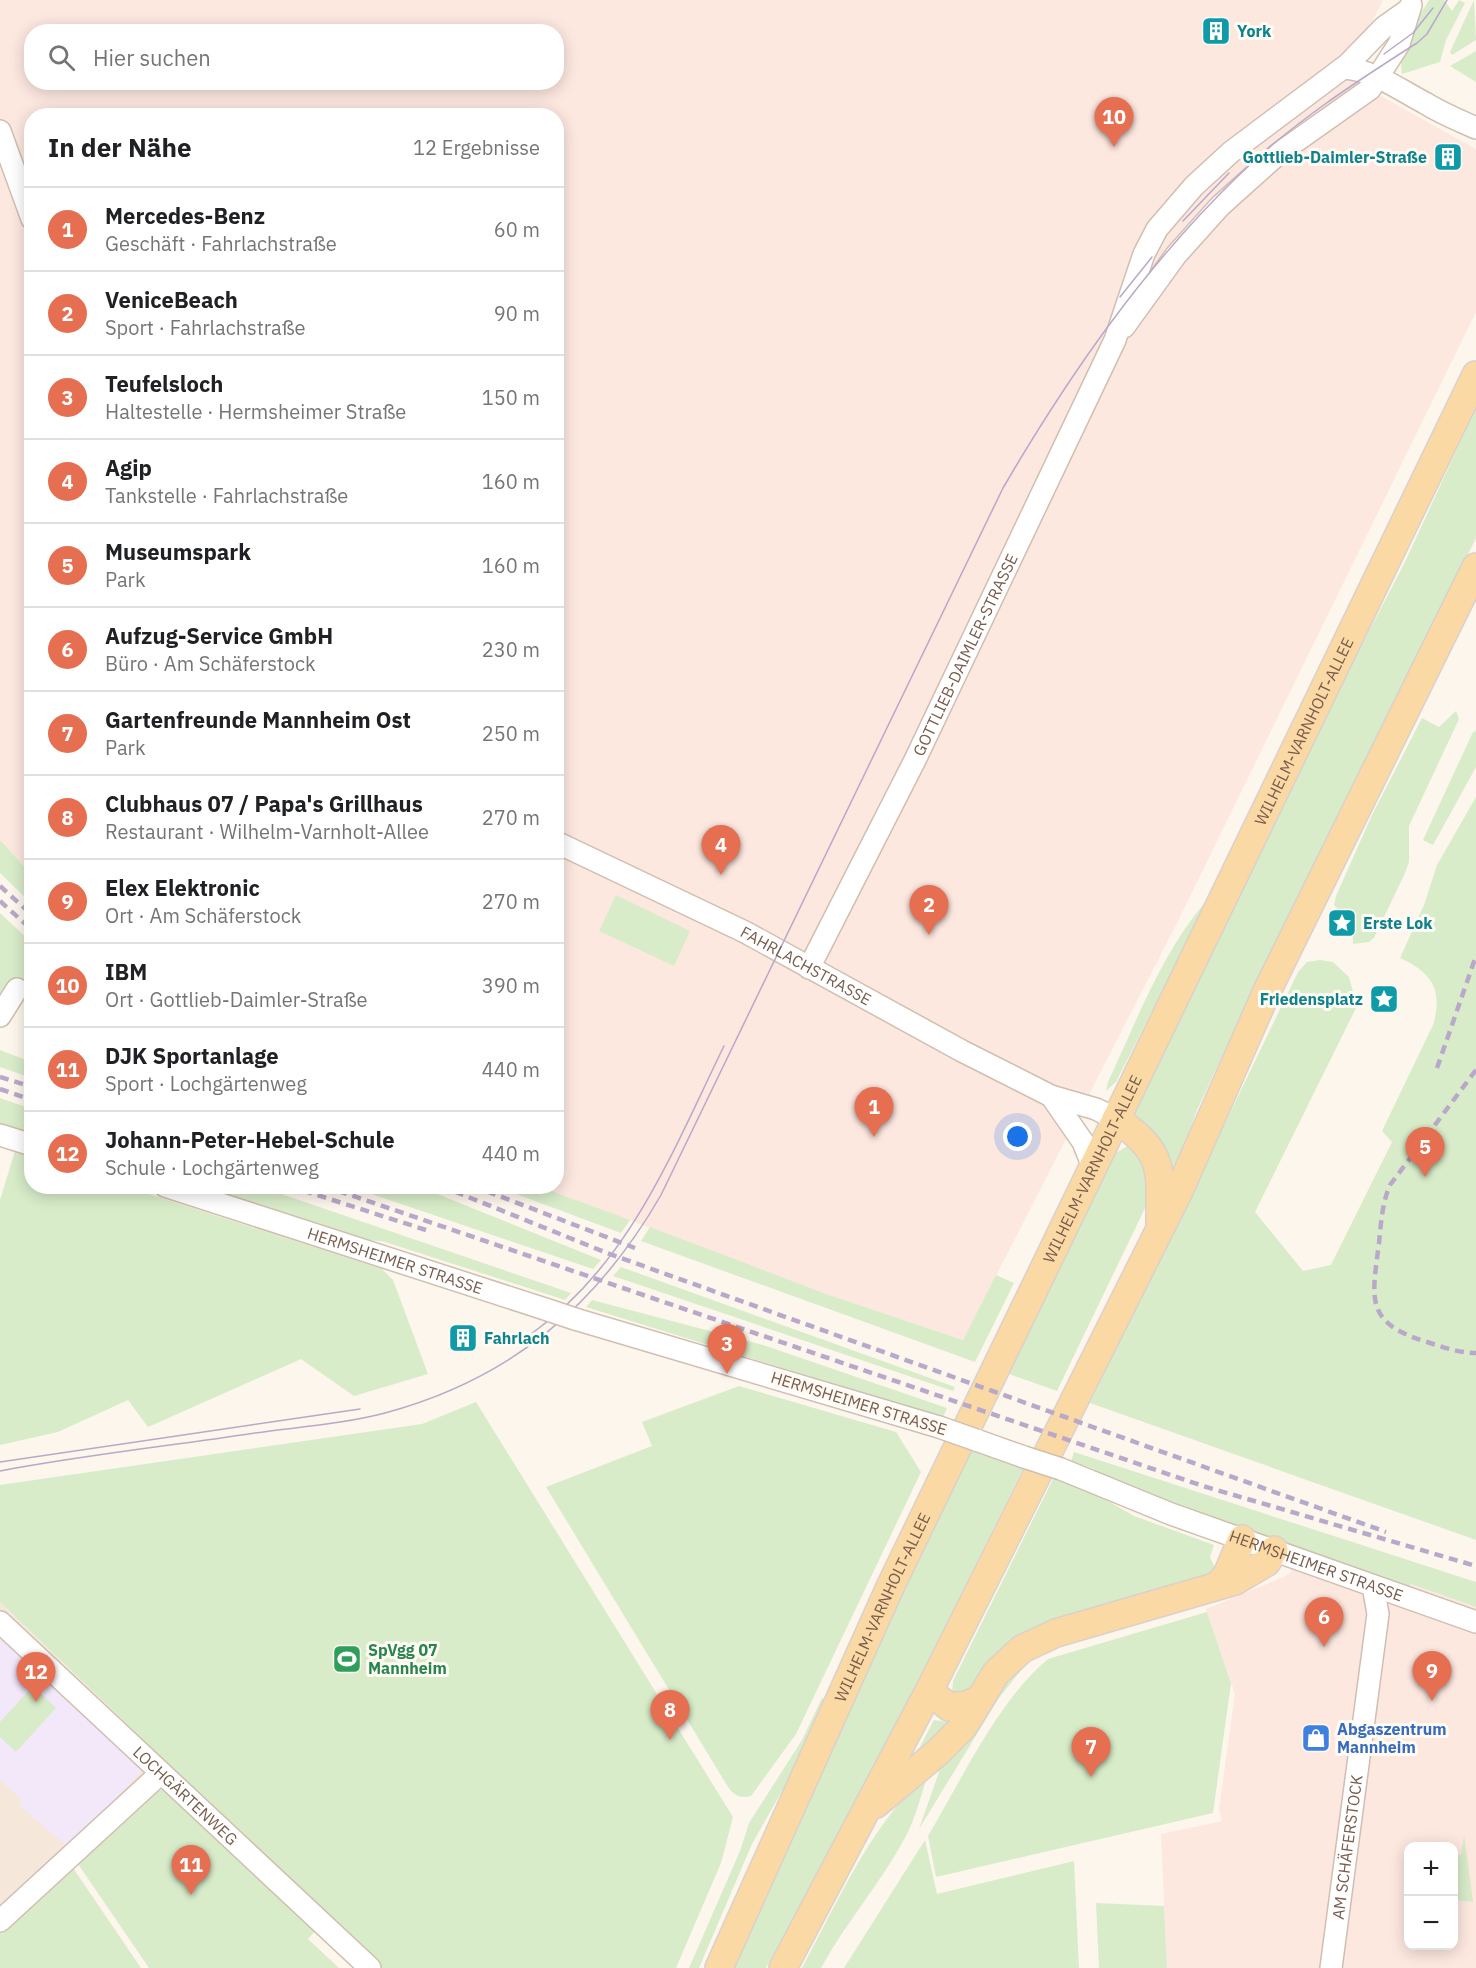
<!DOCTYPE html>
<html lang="de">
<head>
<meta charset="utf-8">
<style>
  :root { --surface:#fff; --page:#f6f6f6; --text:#202124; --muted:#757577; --line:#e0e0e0; --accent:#e76f51 }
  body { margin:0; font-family:"IBM Plex Sans",sans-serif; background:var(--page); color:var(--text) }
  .controls { position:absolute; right:18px; bottom:18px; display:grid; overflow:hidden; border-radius:12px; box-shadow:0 3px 15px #0003 }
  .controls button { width:54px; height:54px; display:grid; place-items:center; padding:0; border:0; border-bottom:2px solid var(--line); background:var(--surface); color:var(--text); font:30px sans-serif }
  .you { position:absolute; left:1018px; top:1137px; width:21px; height:21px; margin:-15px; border:4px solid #fff; border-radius:50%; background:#1a73e8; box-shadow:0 0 0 9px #1a73e833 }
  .badge { display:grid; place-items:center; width:39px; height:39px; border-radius:50%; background:var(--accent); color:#fff; font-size:20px; font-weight:700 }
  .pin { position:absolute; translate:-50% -50px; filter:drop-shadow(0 2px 3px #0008) }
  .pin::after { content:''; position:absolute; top:32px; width:21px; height:18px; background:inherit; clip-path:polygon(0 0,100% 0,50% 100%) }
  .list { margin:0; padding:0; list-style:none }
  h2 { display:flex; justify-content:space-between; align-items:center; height:78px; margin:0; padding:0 24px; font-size:26px }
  h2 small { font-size:20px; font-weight:400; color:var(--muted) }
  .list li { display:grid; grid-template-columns:39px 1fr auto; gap:18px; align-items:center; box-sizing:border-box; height:84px; padding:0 24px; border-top:2px solid var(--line) }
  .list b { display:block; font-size:22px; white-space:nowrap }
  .list p { margin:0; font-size:20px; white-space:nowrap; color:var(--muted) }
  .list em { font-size:20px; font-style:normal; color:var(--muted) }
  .icon { flex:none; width:33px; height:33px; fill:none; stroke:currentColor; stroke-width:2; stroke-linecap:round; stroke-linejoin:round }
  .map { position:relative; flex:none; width:1476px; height:1968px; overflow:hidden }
  .search { position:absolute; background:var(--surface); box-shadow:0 3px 15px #0003; left:24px; top:24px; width:540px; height:66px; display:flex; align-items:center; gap:15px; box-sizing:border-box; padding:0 21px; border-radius:24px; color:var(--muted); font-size:22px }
  .panel { position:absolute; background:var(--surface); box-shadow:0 3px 15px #0003; left:24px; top:108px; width:540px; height:1086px; border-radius:24px }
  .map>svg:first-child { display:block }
</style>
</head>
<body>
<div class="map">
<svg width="1476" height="1968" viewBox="0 0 1476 1968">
  <rect width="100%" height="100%" fill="#fdf6ec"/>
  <path fill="#f5e8da" d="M0,1602L172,1769L0,1933Z"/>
  <g fill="#fde8e0" fill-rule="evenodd">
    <path d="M0,0H1383L1345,76L1476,149V312L1177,923L963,1340L829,1295L541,1187L556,1186V116H32L31,874L0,840ZM32,32H556V82H32Z"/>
    <path d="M1304,1551L1409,1589L1411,1584L1476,1607V1968H1167L1161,1834L1222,1821L1219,1809L1235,1694L1206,1609L1288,1575ZM1408,1846H1454V1946H1408Z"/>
  </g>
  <path fill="#f3e8fa" d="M0,1634L143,1770L69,1848L19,1805L22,1800L0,1780Z"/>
  <g fill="#d8ecc9">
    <path d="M1429,0H1444L1452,11L1459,0L1465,3L1446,40L1440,62L1402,74C1397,46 1416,22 1429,0Z"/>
    <path d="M1474,0L1476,40L1452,55L1450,52Z"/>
    <path d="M1476,51V82L1450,66Z"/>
    <path d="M1476,408V538L1218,1065L1197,1110L1173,1177L1132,1117L1303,758L1405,562Z"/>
    <path d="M1456,711L1459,719L1409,826V862L1405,873L1374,938L1369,942L1353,944L1352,923L1334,905L1336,896L1372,815L1422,718L1439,727Z"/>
    <path d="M1476,731V767L1433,845L1423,840L1473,732Z"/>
    <path d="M1476,797V1540L1090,1403L1298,972L1307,962L1320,960L1333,962L1349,977L1357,1006L1255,1212L1303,1271L1331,1265L1392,1142L1382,1131L1433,1025C1443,991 1433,973 1400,958L1424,905L1437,865Z"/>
    <path d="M0,840L31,874V903L0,873Z"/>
    <path d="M616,895L690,931L674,966L599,931Z"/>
    <path d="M1203,905L1205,906L1116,1082L1106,1091L1108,1082C1136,1023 1160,956 1203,905Z"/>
    <path d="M0,913L31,942V984L26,992L9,982L0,995Z"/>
    <path d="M0,1050L31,1062V1078L0,1067Z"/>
    <path d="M0,1098L31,1109V1136L0,1126Z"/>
    <path d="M1129,1145L1143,1156L1149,1193L1146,1206L1057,1391L1006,1373L1114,1154Z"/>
    <path d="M15,1151L31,1157L32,1186L127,1187L382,1269L393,1280L428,1374L354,1396L301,1359L148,1427L128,1400L58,1432L0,1445V1200Z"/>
    <path d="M192,1187H261L571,1293L565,1300L382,1241L362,1240Z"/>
    <path d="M351,1187H420L601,1260L593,1269Z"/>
    <path d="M497,1187H541L630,1220L621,1233Z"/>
    <path d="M650,1227L829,1295L963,1340L996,1275L1014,1283L975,1362L641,1241Z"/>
    <path d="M621,1267L955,1387L953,1391L613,1276Z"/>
    <path d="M592,1300L763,1345L947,1408L943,1418L586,1307Z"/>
    <path d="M739,1386L896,1432L921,1472L796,1734L751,1796C740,1799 734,1795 728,1787L546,1487L652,1446L642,1422Z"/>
    <path d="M476,1402L733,1817L721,1863L676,1968H380L0,1602V1485L422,1424Z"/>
    <path d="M970,1449L1024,1467L902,1712L766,1968H734L870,1660Z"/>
    <path d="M1074,1452L1476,1582V1607L1411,1584L1408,1589L1232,1527L1093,1472L1094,1469L1071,1461Z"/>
    <path d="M1054,1477L1094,1493L1134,1516L1214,1545L1210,1557L1217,1572L1051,1625L973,1693H952L953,1681Z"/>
    <path d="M1207,1612L1231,1683L1213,1813L936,1877L928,1836C960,1782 1000,1698 1048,1659Z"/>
    <path d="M1030,1659L999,1698L919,1829L944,1758L1011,1674Z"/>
    <path d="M33,1686L56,1708L16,1752L0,1737V1722Z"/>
    <path d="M822,1698L825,1700L786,1784L752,1844L699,1968H689L740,1851L749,1823L802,1740Z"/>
    <path d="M934,1720L949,1722L914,1758Z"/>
    <path d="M929,1771C922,1792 916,1817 906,1836C881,1883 846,1922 821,1968H802C839,1899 871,1825 929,1771Z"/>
    <path d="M154,1790H170L318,1928L308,1939L339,1968H149L76,1861Z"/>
    <path d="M1464,1834L1473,1902L1454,1900V1854L1461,1855Z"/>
    <path d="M925,1840L937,1894L1074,1861L1079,1968H844Z"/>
    <path d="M71,1865L141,1968H0V1933Z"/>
    <path d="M1096,1903L1164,1906L1167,1968H1099Z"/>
  </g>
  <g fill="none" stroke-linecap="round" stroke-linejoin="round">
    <g stroke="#d1beb0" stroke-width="24">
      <g id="minor">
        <path d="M1343,68C1374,70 1398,89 1425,103C1441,113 1458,120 1476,128"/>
        <path d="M0,131L32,219"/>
        <path d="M1124,327L1176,255L1220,206L1278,154L1370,89L1399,44L1411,5"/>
        <path id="s1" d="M556,842L745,932L962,1051L1051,1096L1096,1109L1116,1119"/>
        <path id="s2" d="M809,968L915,760L1115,340L1144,254L1157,229L1194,186L1231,152L1347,65L1384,27L1408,10"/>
        <path d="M0,1016L17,989"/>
        <path d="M1051,1096L1083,1142L1093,1167"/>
        <path d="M0,1135L32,1145"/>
        <path id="s3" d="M165,1186L548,1310"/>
        <path d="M575,1319L939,1427"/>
        <path d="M976,1440L1024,1457"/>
        <path id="s4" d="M1061,1469L1171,1514L1476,1622"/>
        <path id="s5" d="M0,1622L370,1968"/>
        <path d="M0,1921L161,1773"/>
        <path id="s6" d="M1331,1968L1378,1614L1373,1586"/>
      </g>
    </g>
    <g stroke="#dad1cd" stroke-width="30">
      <g id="major">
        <path d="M1116,1119C1165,1153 1160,1167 1160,1223"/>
        <path d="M1218,1585L1227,1575L1242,1539"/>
        <path d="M929,1691L949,1707L967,1705L978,1700"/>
        <path d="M876,1804L938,1752L963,1727L996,1673L1022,1649L1056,1633L1235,1581L1267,1562L1274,1550"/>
        <path id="s7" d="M719,1968L891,1585L1476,375"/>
        <path d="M783,1968L929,1691L1179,1191L1268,989L1476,567"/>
      </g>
    </g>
    <use href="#minor" stroke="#fff" stroke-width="21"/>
    <use href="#major" stroke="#fbd9a5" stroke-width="27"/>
    <g stroke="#b9a8c9" stroke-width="1.5">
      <path d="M1384,54L1413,33L1433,8"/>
      <path d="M1183,221L1229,173"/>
      <path d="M1120,297L1152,257"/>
      <path d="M531,1334C630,1264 673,1150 724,1046"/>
      <path d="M0,1462L360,1409"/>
      <path d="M0,1471C84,1455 170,1446 255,1433C298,1427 343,1424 385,1413C511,1379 597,1306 661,1195L1003,488C1069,375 1144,267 1238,176C1291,124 1354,83 1417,43L1427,34L1447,0"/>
    </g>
    <g stroke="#b9a8c9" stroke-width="4.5" stroke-dasharray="9 6" stroke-linecap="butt">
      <path d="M0,886L32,915"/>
      <path d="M0,901L32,930"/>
      <path d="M1437,1068L1476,956"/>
      <path d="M1476,1070L1390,1185C1382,1203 1381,1224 1379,1243C1372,1299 1364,1323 1427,1342C1443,1347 1459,1353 1476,1353"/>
      <path d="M0,1077L32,1087"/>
      <path d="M0,1089L32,1100"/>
      <path d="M289,1186L426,1230"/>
      <path d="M324,1186L1203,1486L1476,1566"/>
      <path d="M441,1186L607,1253L1386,1532"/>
      <path d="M473,1186L635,1248"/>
    </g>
    <g stroke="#d1beb0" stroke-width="24" stroke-linecap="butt">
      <g id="minor-bridge">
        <path d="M548,1310L575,1319"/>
        <path d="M939,1427L976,1440"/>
        <path d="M1024,1457L1061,1469"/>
      </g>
    </g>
    <use href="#minor-bridge" stroke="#fff" stroke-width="21"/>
  </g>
  <defs>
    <g id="building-square" transform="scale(1.5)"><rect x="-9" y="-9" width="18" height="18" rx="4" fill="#0f9aa8" stroke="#fffaf3"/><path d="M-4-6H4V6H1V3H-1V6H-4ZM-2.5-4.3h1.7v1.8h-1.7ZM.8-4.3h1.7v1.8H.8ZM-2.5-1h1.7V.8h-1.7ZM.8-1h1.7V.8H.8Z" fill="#fff"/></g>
    <g id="sight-square" transform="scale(1.5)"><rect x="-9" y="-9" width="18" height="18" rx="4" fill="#0f9aa8" stroke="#fffaf3"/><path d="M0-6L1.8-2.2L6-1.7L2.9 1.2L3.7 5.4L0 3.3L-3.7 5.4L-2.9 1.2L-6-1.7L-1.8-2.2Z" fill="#fff"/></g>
    <g id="stadium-square" transform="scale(1.5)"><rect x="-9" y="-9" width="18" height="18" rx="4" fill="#2e9e5b" stroke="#fffaf3"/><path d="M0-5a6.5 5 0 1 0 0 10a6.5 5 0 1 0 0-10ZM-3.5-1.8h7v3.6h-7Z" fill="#fff"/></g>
    <g id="shop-square" transform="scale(1.5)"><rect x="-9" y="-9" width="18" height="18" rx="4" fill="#3f7fe0" stroke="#fffaf3"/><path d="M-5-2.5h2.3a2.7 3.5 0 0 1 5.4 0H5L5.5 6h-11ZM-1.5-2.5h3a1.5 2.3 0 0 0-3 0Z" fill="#fff"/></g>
  </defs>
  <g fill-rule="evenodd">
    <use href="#building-square" x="1216" y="31"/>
    <use href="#building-square" x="1448" y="157"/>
    <use href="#sight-square" x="1342" y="923"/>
    <use href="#sight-square" x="1384" y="999"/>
    <use href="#building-square" x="463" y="1338"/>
    <use href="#stadium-square" x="347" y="1659"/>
    <use href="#shop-square" x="1316" y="1738"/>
  </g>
  <g text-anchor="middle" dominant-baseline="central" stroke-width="6" stroke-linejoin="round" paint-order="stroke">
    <g font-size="16" font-weight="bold" fill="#0d838f" stroke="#fffaf3" text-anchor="start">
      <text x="1237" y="31">York</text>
      <text x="1427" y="157" text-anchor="end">Gottlieb-Daimler-Straße</text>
      <text x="1363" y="923">Erste Lok</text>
      <text x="1363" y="999" text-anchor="end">Friedensplatz</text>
      <text x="484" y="1338">Fahrlach</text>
    </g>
    <g font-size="16" fill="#7a5c4d" stroke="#fffaf3">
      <text stroke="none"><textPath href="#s2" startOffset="350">GOTTLIEB-DAIMLER-STRASSE</textPath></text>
      <text stroke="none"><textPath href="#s7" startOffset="1368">WILHELM-VARNHOLT-ALLEE</textPath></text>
      <text stroke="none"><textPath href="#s1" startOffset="279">FAHRLACHSTRASSE</textPath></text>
      <text stroke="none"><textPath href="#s7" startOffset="882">WILHELM-VARNHOLT-ALLEE</textPath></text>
      <text stroke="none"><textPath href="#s3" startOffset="242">HERMSHEIMER STRASSE</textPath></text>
      <text transform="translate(859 1403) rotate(17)">HERMSHEIMER STRASSE</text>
      <text stroke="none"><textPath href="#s4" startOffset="273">HERMSHEIMER STRASSE</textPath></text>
      <text stroke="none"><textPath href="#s7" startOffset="396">WILHELM-VARNHOLT-ALLEE</textPath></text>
      <text stroke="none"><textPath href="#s5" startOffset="254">LOCHGÄRTENWEG</textPath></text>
      <text stroke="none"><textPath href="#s6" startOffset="122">AM SCHÄFERSTOCK</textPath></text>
    </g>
    <g font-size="16" font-weight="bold" fill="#27864d" stroke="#fffaf3" text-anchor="start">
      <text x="368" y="1650">SpVgg 07<tspan x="368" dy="18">Mannheim</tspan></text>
    </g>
    <g font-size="16" font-weight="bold" fill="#366cbe" stroke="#fffaf3" text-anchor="start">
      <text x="1337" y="1729">Abgaszentrum<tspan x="1337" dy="18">Mannheim</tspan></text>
    </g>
  </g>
</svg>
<div class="controls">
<button>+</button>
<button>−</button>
</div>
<div class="you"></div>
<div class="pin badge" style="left:874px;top:1137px">1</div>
<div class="pin badge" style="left:929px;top:935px">2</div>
<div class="pin badge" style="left:727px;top:1374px">3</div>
<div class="pin badge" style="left:721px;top:875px">4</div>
<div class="pin badge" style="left:1425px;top:1177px">5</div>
<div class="pin badge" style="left:1324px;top:1647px">6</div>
<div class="pin badge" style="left:1091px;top:1777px">7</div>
<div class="pin badge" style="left:670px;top:1740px">8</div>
<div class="pin badge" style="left:1432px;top:1701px">9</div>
<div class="pin badge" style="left:1114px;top:147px">10</div>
<div class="pin badge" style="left:191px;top:1895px">11</div>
<div class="pin badge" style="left:36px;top:1702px">12</div>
<div class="search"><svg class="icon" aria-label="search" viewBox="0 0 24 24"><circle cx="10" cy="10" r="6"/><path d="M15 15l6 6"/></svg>Hier suchen</div>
<section class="panel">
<h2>In der Nähe<small>12 Ergebnisse</small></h2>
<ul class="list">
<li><span class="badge">1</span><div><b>Mercedes-Benz</b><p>Geschäft · Fahrlachstraße</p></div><em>60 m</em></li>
<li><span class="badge">2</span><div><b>VeniceBeach</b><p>Sport · Fahrlachstraße</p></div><em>90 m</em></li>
<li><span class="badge">3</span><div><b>Teufelsloch</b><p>Haltestelle · Hermsheimer Straße</p></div><em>150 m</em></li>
<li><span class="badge">4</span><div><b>Agip</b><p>Tankstelle · Fahrlachstraße</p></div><em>160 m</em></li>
<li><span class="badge">5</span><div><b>Museumspark</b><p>Park</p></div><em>160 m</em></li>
<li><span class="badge">6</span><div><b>Aufzug-Service GmbH</b><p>Büro · Am Schäferstock</p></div><em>230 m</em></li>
<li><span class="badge">7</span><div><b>Gartenfreunde Mannheim Ost</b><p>Park</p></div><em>250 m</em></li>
<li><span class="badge">8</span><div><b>Clubhaus 07 / Papa's Grillhaus</b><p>Restaurant · Wilhelm-Varnholt-Allee</p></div><em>270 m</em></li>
<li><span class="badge">9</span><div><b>Elex Elektronic</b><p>Ort · Am Schäferstock</p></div><em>270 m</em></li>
<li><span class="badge">10</span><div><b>IBM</b><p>Ort · Gottlieb-Daimler-Straße</p></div><em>390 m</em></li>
<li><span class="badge">11</span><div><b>DJK Sportanlage</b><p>Sport · Lochgärtenweg</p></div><em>440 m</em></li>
<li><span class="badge">12</span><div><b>Johann-Peter-Hebel-Schule</b><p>Schule · Lochgärtenweg</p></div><em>440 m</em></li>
</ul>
</section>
</div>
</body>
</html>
